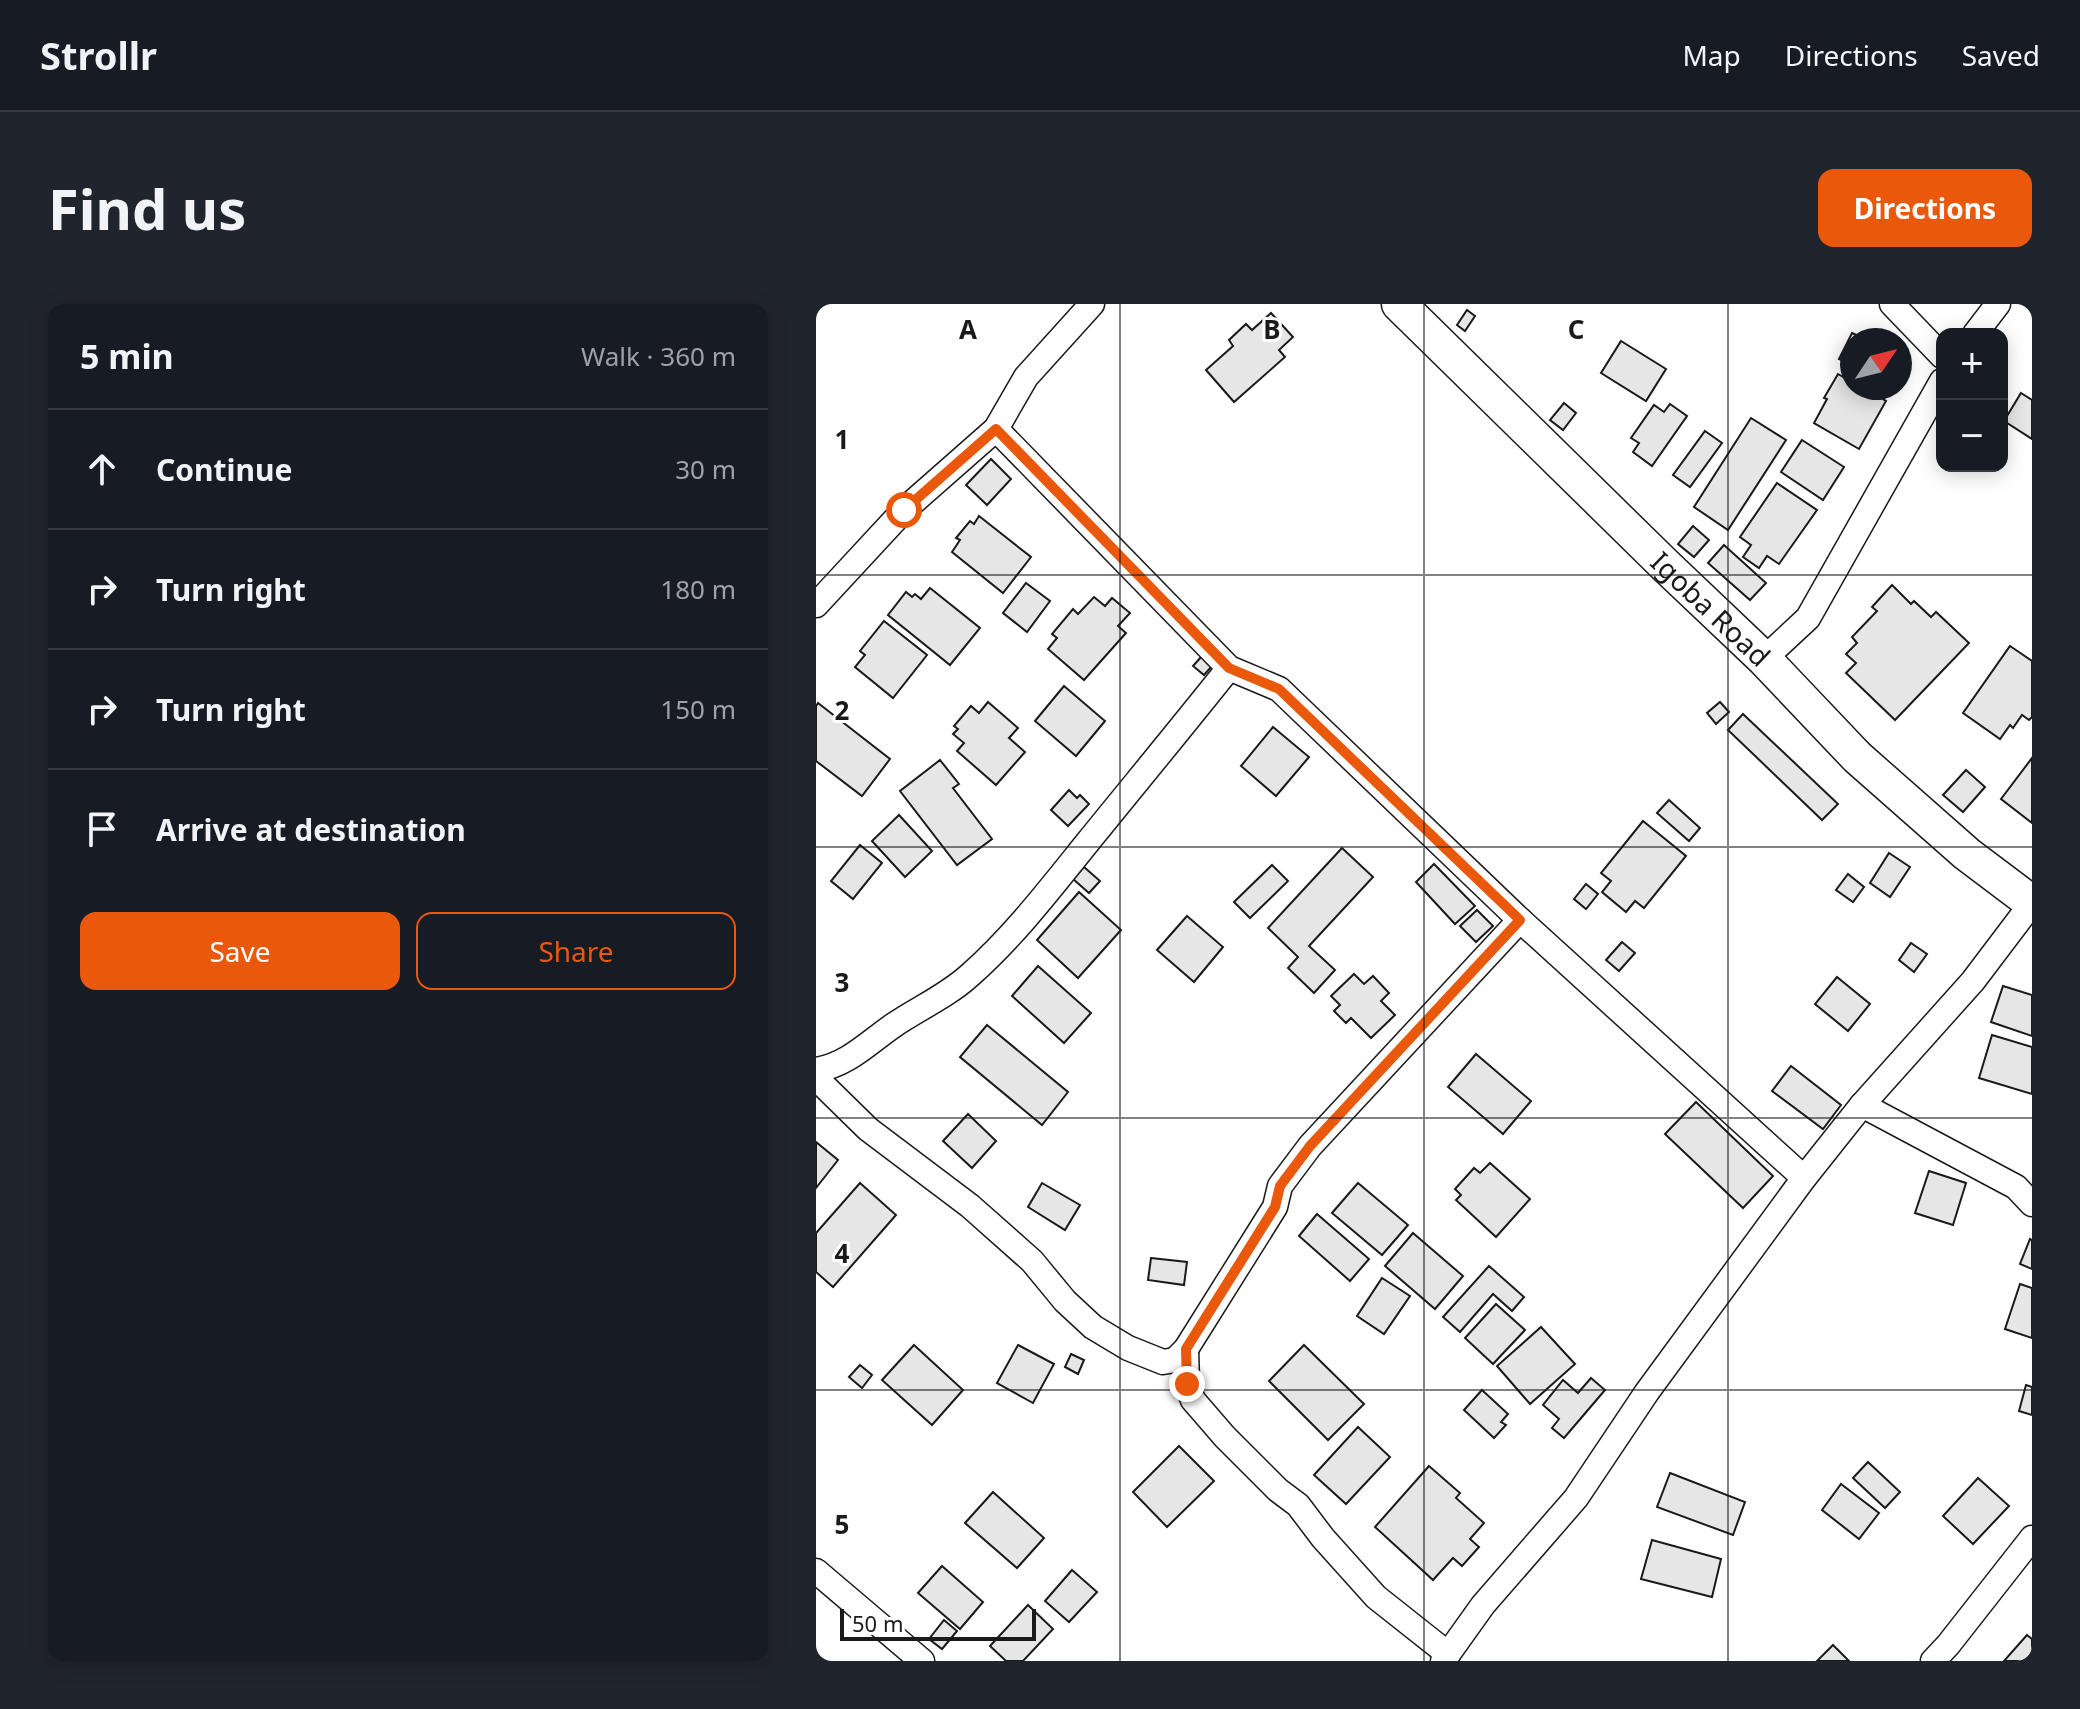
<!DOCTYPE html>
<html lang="en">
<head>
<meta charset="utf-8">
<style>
  :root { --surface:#171b24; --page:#20242c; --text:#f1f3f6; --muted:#9ea1a6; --line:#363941; --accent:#ea580c }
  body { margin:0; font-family:"Noto Sans",sans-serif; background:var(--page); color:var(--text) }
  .controls { position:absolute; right:24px; top:24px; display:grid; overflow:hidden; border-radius:16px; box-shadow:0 4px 20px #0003 }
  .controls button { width:72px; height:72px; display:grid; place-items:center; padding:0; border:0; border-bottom:2px solid var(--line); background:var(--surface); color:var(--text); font:40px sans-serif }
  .compass { position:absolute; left:1024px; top:24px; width:72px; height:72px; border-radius:50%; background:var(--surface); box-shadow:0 4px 20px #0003; rotate:55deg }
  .scale { position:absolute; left:24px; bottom:20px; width:196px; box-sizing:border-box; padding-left:8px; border:4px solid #1a1a1a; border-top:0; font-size:22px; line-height:28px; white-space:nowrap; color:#1a1a1a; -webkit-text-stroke:6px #fff; paint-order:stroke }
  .stop { position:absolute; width:24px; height:24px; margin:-18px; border:6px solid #ea580c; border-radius:50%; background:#fff }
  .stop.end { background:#ea580c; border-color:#fff; box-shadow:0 2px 8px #0008 }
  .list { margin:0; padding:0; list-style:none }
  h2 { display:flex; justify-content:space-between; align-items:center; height:104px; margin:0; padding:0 32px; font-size:34px }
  h2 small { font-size:26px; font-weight:400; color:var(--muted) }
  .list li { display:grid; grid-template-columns:52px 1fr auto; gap:24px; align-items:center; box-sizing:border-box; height:120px; padding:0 32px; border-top:2px solid var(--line) }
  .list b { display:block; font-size:30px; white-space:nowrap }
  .list em { font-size:26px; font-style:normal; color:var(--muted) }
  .actions { display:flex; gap:16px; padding:24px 32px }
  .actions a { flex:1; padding:18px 0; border:2px solid var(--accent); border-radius:16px; text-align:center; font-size:28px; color:var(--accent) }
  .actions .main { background:var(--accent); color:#fff }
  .icon { flex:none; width:44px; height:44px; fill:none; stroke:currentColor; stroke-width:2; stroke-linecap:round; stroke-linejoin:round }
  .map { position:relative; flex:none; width:1216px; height:1357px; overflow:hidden; border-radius:16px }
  header { display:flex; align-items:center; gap:48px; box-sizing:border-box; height:112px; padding:0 40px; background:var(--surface); border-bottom:2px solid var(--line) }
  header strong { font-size:38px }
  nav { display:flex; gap:44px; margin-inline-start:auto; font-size:28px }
  .intro { display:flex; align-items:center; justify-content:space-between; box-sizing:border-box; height:192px; padding:0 48px }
  h1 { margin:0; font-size:56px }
  .button { padding:20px 36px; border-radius:16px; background:var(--accent); color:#fff; font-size:28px; font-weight:700 }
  main { display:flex; gap:48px; padding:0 48px }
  aside { flex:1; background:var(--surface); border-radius:16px; box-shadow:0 4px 20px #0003 }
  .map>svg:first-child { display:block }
</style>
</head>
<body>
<header>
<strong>Strollr</strong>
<nav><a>Map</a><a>Directions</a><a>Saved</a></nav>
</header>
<div class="intro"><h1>Find us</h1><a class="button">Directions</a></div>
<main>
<aside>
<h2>5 min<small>Walk · 360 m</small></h2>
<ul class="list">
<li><svg class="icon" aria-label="ahead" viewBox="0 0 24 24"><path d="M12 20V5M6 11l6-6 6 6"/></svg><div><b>Continue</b></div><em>30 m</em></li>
<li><svg class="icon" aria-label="right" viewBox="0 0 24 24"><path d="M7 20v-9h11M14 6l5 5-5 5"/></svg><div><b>Turn right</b></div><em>180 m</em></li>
<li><svg class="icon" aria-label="right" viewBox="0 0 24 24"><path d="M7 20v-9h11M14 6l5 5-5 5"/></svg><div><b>Turn right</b></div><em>150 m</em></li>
<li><svg class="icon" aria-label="arrive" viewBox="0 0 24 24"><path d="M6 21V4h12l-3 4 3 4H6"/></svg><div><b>Arrive at destination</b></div></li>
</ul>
<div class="actions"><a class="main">Save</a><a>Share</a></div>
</aside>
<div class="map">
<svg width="1216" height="1357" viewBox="0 0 1216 1357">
  <rect width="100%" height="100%" fill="#fff"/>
  <g fill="#e6e6e6" stroke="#1a1a1a" stroke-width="2">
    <path d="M651,6L659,12L649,27L641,21Z"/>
    <path d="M455,9L477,33L463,46L469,53L418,98L390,66L417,42L413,36L430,20L436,26Z"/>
    <path d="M1036,29L1049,35L1036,36V61L1023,55Z"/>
    <path d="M805,37L850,65L830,97L785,69Z"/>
    <path d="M1022,70L1036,78V84H1047L1070,97L1043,145L998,119L1011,95L1008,94Z"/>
    <path d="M1205,89L1216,96V135L1188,117Z"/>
    <path d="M748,99L760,109L747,126L734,116Z"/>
    <path d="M854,100L871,112L836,162L817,148L823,139L815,134L838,101L848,108Z"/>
    <path d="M935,114L970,136L912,226L878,203Z"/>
    <path d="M889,127L906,139L874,183L857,171Z"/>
    <path d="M986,136L1028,163L1007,196L965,168Z"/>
    <path d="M175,155L195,175L171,201L150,181Z"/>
    <path d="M961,179L1001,206L963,260L951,252L943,264L927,253L935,241L924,233Z"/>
    <path d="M163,212L215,253L187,289L136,248L144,236L140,234L154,217L158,220Z"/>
    <path d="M877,222L893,236L878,253L862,240Z"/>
    <path d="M908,241L950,279L934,296L892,259Z"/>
    <path d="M210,279L234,297L211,328L187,309Z"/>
    <path d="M1076,281L1095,300L1098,297L1115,313L1120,308L1153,339L1079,416L1030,369L1040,359L1030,350L1041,339L1036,333L1061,307L1056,303Z"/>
    <path d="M114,284L164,324L134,361L72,311L90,288L96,293L99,290L105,295Z"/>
    <path d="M278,293L289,302L296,294L314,309L302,322L310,329L268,376L232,345L241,334L236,330L257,305L262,310Z"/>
    <path d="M68,317L111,351L77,394L39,363L49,351L44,347Z"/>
    <path d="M1194,342L1216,357V413L1213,416L1206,411L1197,424L1194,421L1184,435L1147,409Z"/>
    <path d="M386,352L397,361L388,371L377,362Z"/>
    <path d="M248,382L289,417L260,452L219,417Z"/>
    <path d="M172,398L202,424L193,434L209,448L180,481L141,447L148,439L137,430L142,425L138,422L155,402L163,409Z"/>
    <path d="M904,398L913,408L900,420L891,409Z"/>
    <path d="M2,399L74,455L46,492L0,457V402Z"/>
    <path d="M927,410L1022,500L1006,516L912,426Z"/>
    <path d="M457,423L493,453L460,492L425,462Z"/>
    <path d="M1216,454V519L1185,495Z"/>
    <path d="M124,456L143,480L137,484L176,535L141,561L84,487Z"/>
    <path d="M1150,466L1169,483L1147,508L1127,491Z"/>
    <path d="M253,486L261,494L264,491L273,500L252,522L235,506Z"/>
    <path d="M853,496L884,524L873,537L841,509Z"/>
    <path d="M83,511L116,547L89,573L56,537Z"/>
    <path d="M827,517L870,552L828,604L819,597L810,608L786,588L795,577L785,569Z"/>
    <path d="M44,541L66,559L37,595L15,577Z"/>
    <path d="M526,544L557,573L493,642L519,666L498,689L472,664L482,653L452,624Z"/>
    <path d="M1073,549L1094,563L1074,593L1054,579Z"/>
    <path d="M618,560L659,602L639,620L600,578Z"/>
    <path d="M456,561L472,577L434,614L418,598Z"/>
    <path d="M268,563L284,577L273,589L257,575Z"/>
    <path d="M1032,570L1048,583L1037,598L1020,586Z"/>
    <path d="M770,580L782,590L770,605L758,595Z"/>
    <path d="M263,588L305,626L262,674L221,636Z"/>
    <path d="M661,606L677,622L660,638L644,622Z"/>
    <path d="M371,612L407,643L378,678L341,646Z"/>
    <path d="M806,638L819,649L803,667L790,656Z"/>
    <path d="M1095,639L1111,650L1098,668L1083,656Z"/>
    <path d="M222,662L275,709L248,739L196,692Z"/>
    <path d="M538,670L548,680L557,672L573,689L565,697L579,711L555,734L535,714L530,719L518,707L524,701L515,692Z"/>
    <path d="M1021,673L1054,700L1032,727L999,700Z"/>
    <path d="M1187,682L1216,691V732L1175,718Z"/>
    <path d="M171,721L252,788L226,821L144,753Z"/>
    <path d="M1176,731L1216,743V790L1163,774Z"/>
    <path d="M660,750L715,797L687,830L632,783Z"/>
    <path d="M975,762L1025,801L1007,825L956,787Z"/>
    <path d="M880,798L957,872L927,904L849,830Z"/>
    <path d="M152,810L180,837L156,864L127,837Z"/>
    <path d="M0,838L22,856L0,884Z"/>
    <path d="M674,859L714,895L680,933L640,896L645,891L639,885L658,864L664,869Z"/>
    <path d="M1113,867L1150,879L1137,921L1099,909Z"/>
    <path d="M44,879L80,911L17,983L0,968V929Z"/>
    <path d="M226,879L264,901L249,926L212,903Z"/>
    <path d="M542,879L592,921L566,951L516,909Z"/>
    <path d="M501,910L553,955L534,977L483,932Z"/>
    <path d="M597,929L647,972L619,1005L569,962Z"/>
    <path d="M1214,935L1216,936V965L1204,960Z"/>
    <path d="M335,954L371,958L368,981L332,976Z"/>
    <path d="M673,962L708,993L696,1007L677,990L644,1028L627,1013Z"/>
    <path d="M566,974L594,992L568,1030L541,1012Z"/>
    <path d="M1204,980L1216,984V1034L1189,1025Z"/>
    <path d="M680,1000L709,1026L677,1060L649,1034Z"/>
    <path d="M725,1023L759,1060L714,1100L681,1062Z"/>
    <path d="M98,1041L147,1086L116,1121L66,1076Z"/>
    <path d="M202,1041L238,1060L217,1099L181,1079Z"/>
    <path d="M488,1041L548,1100L512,1136L453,1077Z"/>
    <path d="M255,1050L268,1056L262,1070L249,1063Z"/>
    <path d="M44,1061L56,1071L46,1084L33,1073Z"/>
    <path d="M775,1074L789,1086L748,1134L736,1124L743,1115L727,1101L747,1076L762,1089Z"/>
    <path d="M1210,1081L1216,1083V1111L1203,1107Z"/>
    <path d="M666,1086L692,1110L685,1118L690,1121L678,1134L648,1106Z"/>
    <path d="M542,1123L574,1153L530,1200L498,1171Z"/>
    <path d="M363,1142L398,1177L351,1223L317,1188Z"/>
    <path d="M1052,1158L1084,1188L1069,1204L1037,1174Z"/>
    <path d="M613,1162L644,1189L640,1194L668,1219L654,1235L663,1243L646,1262L637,1254L617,1276L559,1223Z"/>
    <path d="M854,1169L929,1198L917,1231L841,1203Z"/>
    <path d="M1162,1174L1193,1202L1157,1240L1127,1212Z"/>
    <path d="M1025,1180L1063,1209L1043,1235L1006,1206Z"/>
    <path d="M177,1188L228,1234L201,1264L149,1219Z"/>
    <path d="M836,1236L905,1255L896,1293L825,1275Z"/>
    <path d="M126,1262L167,1298L144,1325L102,1289Z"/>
    <path d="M256,1266L281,1288L253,1318L229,1297Z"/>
    <path d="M212,1301L237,1325L207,1357H190L174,1342Z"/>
    <path d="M128,1316L141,1327L126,1345L113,1335Z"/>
    <path d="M1211,1331L1216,1335V1357H1188Z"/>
    <path d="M1017,1341L1033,1357H1001Z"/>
  </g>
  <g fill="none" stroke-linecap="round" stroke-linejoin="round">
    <g stroke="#1a1a1a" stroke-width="27">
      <g id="street">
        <path d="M1076,0L1126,52"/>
        <path d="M1159,30L1182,0"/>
        <path d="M180,125L413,364L463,385L704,616L988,874"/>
        <path d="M0,301L88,206L180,125L210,73L276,0"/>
        <path d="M948,355L992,314L1126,77"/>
        <path d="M0,766C32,761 53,738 78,721C103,704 131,692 154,671C198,632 234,585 271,539C318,481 366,423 413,364"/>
        <path d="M0,774L52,825L154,902L216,957L249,997L277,1023L312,1044L347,1058L359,1056L370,1045L449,919L459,903L464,882L494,842L704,616"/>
        <path d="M1046,801L1200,883L1216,900"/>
        <path d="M370,1045L371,1080L377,1096L409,1133L462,1186L482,1201L507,1234L560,1293L632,1350"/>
        <path d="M0,1267L106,1357"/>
        <path d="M627,1357L667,1301L760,1194L831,1088L988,874L1046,801L1157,677L1216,599"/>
        <path d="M1117,1357L1132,1341L1216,1234"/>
      </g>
    </g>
    <g stroke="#1a1a1a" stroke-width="37">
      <g id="secondary">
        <path id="s1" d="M583,0L849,261L948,355L1041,453L1151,550L1216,599"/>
      </g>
    </g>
    <use href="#street" stroke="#fff" stroke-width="24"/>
    <use href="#secondary" stroke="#fff" stroke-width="34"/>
  </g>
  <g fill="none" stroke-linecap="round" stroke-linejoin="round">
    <path stroke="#ea580c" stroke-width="10" d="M88,206L180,125L413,364L463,385L704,616L494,842L464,882L459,903L370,1045L371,1080"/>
  </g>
  <path fill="none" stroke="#1a1a1a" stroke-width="2" stroke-opacity="0.55" d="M304,0V1357M608,0V1357M912,0V1357M0,271H1216M0,543H1216M0,814H1216M0,1086H1216"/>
  <g text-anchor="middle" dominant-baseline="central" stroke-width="6" stroke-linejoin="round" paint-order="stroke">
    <g font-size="28" fill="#1a1a1a" stroke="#fff">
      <text stroke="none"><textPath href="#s1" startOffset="436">Igoba Road</textPath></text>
    </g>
  </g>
  <g font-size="26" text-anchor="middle" font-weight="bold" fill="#1a1a1a" stroke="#fff" stroke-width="6" stroke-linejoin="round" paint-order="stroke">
    <text x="152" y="35">A</text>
    <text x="456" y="35">B</text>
    <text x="760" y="35">C</text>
    <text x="26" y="145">1</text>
    <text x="26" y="416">2</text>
    <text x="26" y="688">3</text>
    <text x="26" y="959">4</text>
    <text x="26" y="1230">5</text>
  </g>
</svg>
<div class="controls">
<button>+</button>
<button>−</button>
</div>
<svg class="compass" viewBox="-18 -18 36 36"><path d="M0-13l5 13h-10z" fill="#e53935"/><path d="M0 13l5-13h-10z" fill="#9ea1a6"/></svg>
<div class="scale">50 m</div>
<div class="stop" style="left:88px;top:206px"></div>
<div class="stop end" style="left:371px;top:1080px"></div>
</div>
</main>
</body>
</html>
